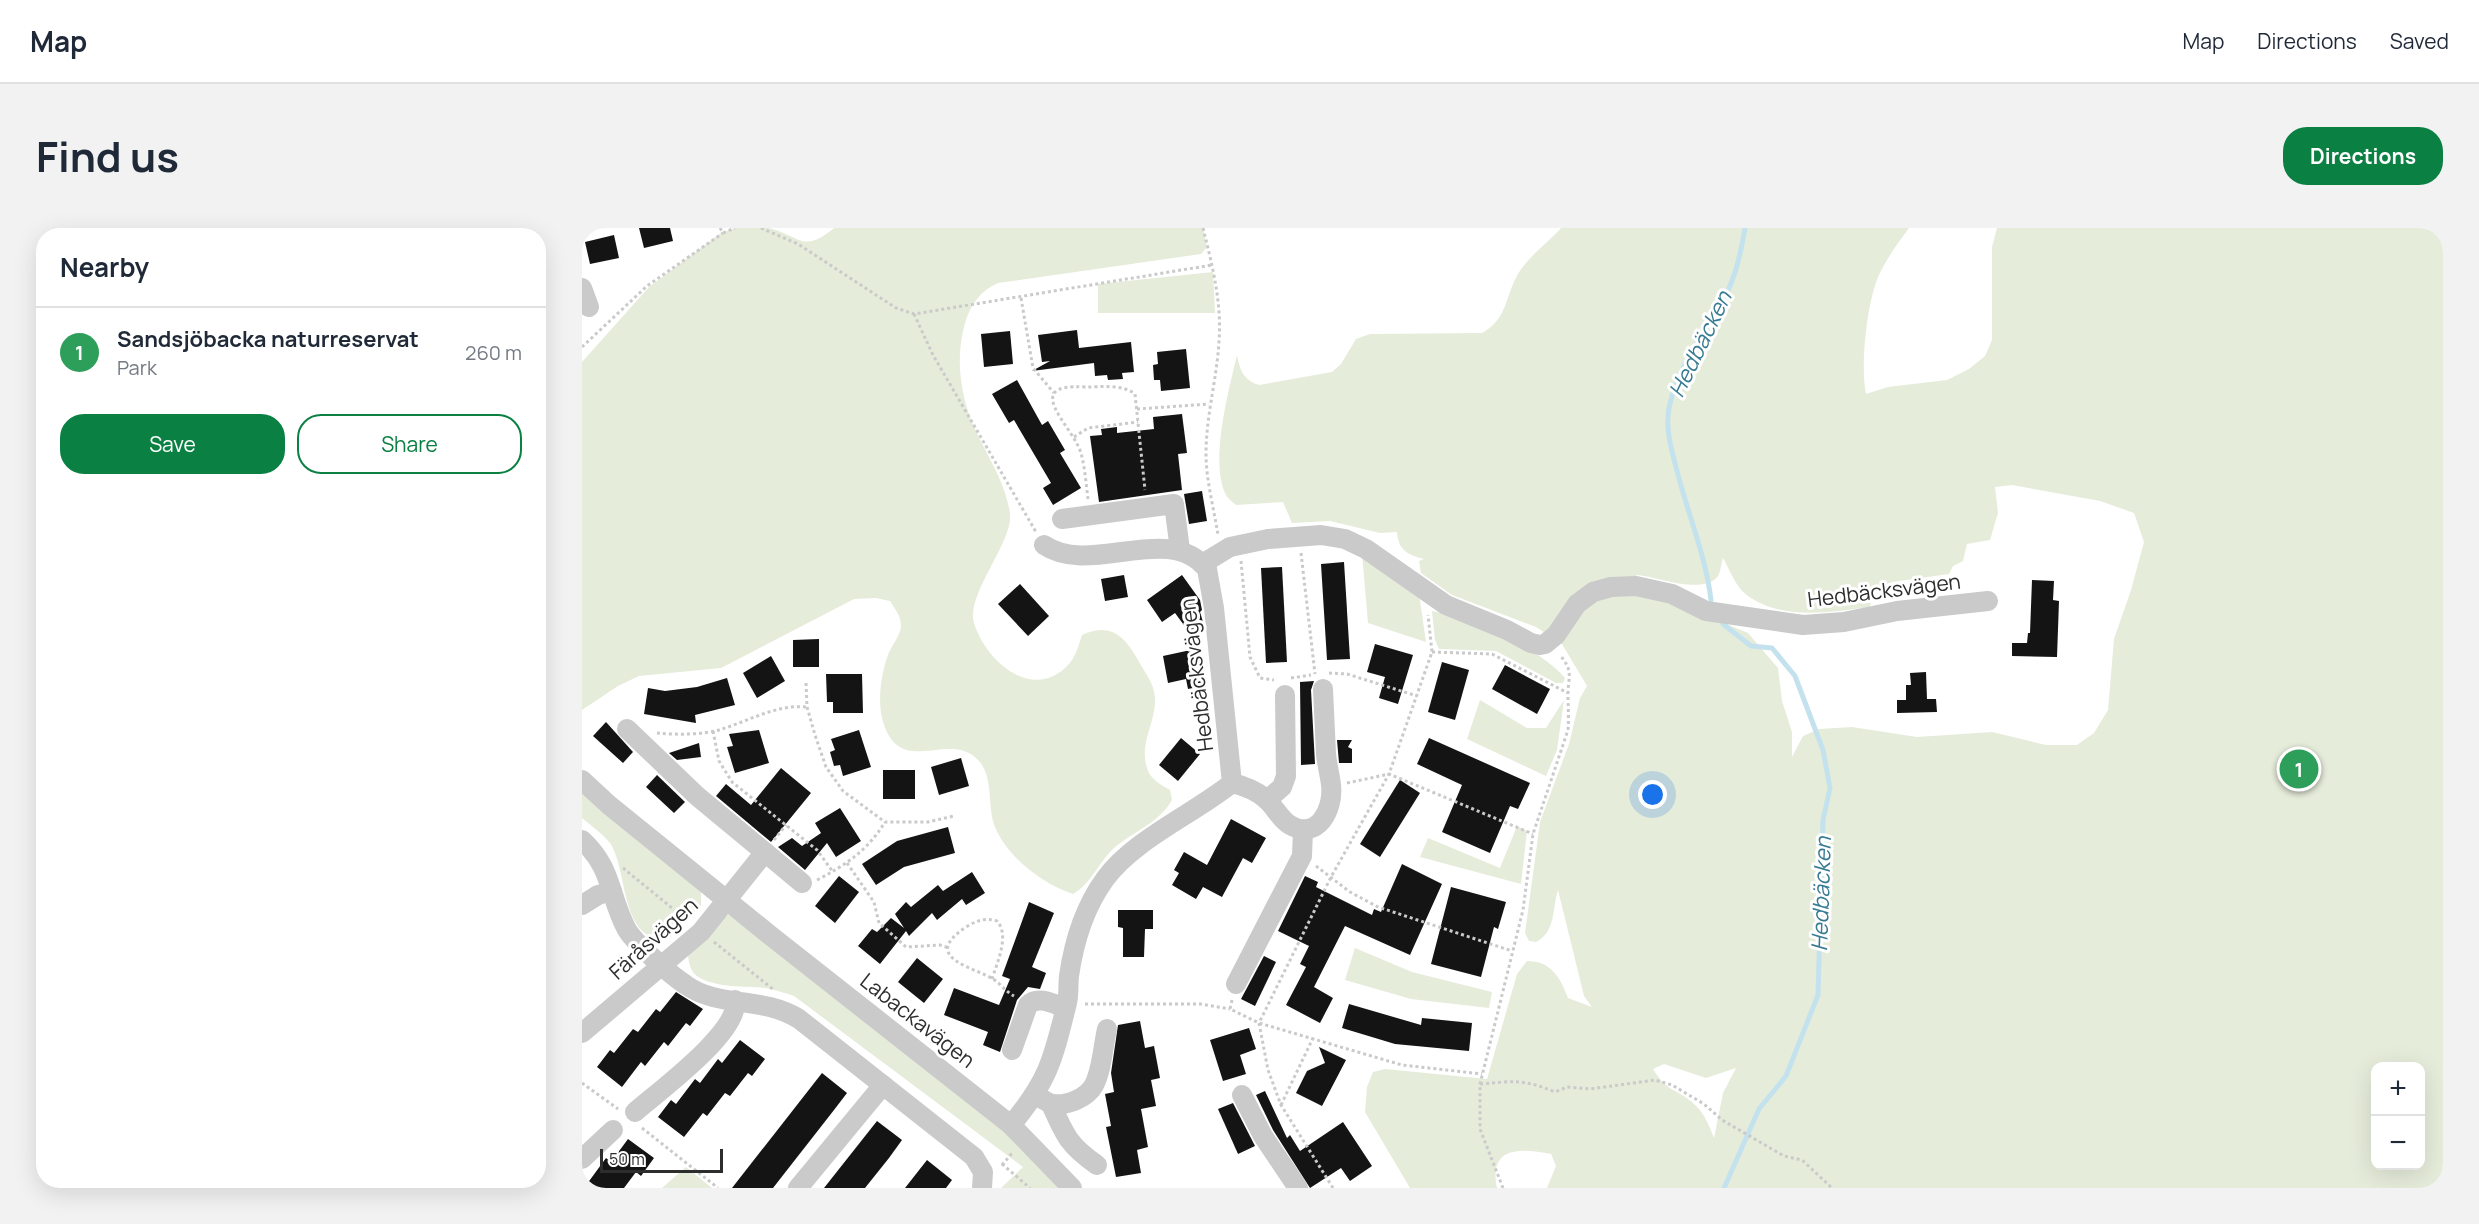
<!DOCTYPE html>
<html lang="en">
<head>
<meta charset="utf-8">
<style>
  :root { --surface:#fff; --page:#f2f2f3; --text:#1f2937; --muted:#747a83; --line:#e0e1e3; --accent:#0b8043 }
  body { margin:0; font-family:Manrope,sans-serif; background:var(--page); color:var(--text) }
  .controls { position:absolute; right:18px; bottom:18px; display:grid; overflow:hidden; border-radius:12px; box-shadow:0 6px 24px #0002 }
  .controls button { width:54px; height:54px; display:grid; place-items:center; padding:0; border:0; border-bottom:2px solid var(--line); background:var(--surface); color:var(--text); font:30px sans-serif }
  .scale { position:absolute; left:18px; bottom:15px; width:123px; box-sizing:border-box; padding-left:6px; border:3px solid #2d2d2d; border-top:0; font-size:16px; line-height:21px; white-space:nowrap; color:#2d2d2d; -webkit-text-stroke:4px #fff; paint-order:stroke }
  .you { position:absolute; left:1071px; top:567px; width:21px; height:21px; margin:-15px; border:4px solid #fff; border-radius:50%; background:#1a73e8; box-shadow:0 0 0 9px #1a73e833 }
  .badge { display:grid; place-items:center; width:39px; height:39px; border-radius:50%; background:var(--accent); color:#fff; font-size:20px; font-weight:700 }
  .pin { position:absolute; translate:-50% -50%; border:3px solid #fff; box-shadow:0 2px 6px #0006 }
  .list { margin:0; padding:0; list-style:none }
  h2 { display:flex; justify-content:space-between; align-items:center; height:78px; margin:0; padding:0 24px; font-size:26px }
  h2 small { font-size:20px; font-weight:400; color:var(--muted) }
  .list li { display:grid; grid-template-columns:39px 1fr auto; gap:18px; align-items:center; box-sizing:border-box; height:90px; padding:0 24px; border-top:2px solid var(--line) }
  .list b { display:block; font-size:22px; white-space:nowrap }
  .list p { margin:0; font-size:20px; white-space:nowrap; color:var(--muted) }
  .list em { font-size:20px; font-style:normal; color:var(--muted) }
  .actions { display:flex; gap:12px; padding:18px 24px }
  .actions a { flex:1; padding:14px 0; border:2px solid var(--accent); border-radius:24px; text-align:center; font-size:21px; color:var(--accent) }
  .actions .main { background:var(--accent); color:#fff }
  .map { position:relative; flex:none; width:1861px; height:960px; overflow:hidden; border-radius:24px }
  header { display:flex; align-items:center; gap:36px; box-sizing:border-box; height:84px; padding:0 30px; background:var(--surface); border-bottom:2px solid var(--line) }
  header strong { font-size:28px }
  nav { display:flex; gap:33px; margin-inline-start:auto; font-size:21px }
  .intro { display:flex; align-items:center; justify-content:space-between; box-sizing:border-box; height:144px; padding:0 36px }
  h1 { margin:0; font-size:42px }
  .button { padding:15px 27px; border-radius:24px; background:var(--accent); color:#fff; font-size:21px; font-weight:700 }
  main { display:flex; gap:36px; padding:0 36px }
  aside { flex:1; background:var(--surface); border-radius:24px; box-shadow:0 6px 24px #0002 }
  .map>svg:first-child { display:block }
</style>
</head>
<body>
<header>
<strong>Map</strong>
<nav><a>Map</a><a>Directions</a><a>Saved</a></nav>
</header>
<div class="intro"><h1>Find us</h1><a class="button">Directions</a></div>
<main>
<aside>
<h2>Nearby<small></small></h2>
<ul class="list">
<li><span class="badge" style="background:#2e9e5b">1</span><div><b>Sandsjöbacka naturreservat</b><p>Park</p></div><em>260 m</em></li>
</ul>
<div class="actions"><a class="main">Save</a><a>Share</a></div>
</aside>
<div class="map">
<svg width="1861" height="960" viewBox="0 0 1861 960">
  <rect width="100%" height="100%" fill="#fff"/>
  <g fill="#e6ecda" fill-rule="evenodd">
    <path d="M153,0C163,0 177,0 187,0C218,8 221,26 252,0H621L625,19L619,26L416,55C399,62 388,77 383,95C373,130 378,168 393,201C406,230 423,253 428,285C432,313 383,367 392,395C404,434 452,475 487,436C494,428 497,416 500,407C533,392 546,414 560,439C567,451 573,458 573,473C573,496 557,516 565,540C568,551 579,557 588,562L590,572C578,594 551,604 532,620C517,634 509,656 491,666C461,656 425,629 413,599C405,579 412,550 397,533C368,500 319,552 301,494C295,474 299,446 306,427C309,418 319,407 319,398C319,388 313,381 308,373L294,370L272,371L139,440L57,448L36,458L0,482V134L67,59L139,5Z"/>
    <path d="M979,0H1327C1316,15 1305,30 1297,47C1285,73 1278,138 1284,166L1306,159L1365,152L1387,141L1403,128L1410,112V19L1415,0H1861V960H965L974,938L969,926C939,920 906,918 915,960H828L783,884L785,859L791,844L803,841L905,851L935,746L945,733C969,733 978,749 986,770L1010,779L1002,768L976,662C970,681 974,704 954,714L947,713L943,705L958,594L987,516L998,470L1005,458L980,416L954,399L870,367L839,345L837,333L842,331C826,327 816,322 815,304L798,305L748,293L710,295L701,274L654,277C651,274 646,271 644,267C627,235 647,161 655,127C658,142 661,152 677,157L750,144L759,136L774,111L788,106L900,105C926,90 922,71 935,48C944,30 966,15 979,0ZM1430,257L1518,273L1552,285L1562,314L1549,362L1532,411L1526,482L1512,505L1495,517H1464L1410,504L1335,509L1270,499L1237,501L1221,508L1210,529V504L1200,473L1196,440L1166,405L1064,363L1054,347C1074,348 1121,368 1136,348C1139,343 1139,335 1141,330C1148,342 1154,360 1166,368C1202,393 1248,384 1288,379L1291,364L1304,360L1310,354L1367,346L1371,338L1381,333L1385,316L1408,312L1416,285L1413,259ZM1082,836L1124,850L1154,840L1141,865L1132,910C1127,897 1122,884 1110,874C1092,859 1086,865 1071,841ZM1794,838H1838V938H1794Z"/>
    <path d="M631,44L633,85H516V56Z"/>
    <path d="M780,326L837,366L844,414L786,395Z"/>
    <path d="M850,383C889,391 957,419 983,450L981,455H974L914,423L857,421L853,412Z"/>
    <path d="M898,472L945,500H964L982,472L975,522L964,548L885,511Z"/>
    <path d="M0,561L119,662V678L85,710C38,716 46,641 28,615C21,606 8,597 0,590Z"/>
    <path d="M935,598L945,603L939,656L838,629L846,610L918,640Z"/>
    <path d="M147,687L413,891L481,960H419L441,939L212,768C203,765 194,762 184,760C164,758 136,760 118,750C107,744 106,733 106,721L134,692Z"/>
    <path d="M773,720L830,744L910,764L907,780L829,771L763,752Z"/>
    <path d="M104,939L130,960H80Z"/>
  </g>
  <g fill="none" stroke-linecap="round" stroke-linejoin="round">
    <g stroke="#c4e2ed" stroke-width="5">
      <path d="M1129,372C1124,329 1106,286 1095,243C1090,223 1083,202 1087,180C1095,139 1122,106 1142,70C1154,49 1159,23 1163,0"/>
      <path d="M1141,396L1169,418L1190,420L1213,448L1241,522L1248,560L1241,592L1236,767L1204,848L1177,881L1142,960"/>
    </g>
  </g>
  <g fill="#141414">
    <path d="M57,0H88L91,13L62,20Z"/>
    <path d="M32,7L37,30L8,36L3,14Z"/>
    <path d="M495,102L497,120L549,114L552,144L540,145L541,151L526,152L525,147L513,148L512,135L450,143L468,133L460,134L456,107Z"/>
    <path d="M428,103L431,136L402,139L399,106Z"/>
    <path d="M604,121L608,160L579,163L578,152H572L571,137L576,136L575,124Z"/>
    <path d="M435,152L460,197L466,193L483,222L478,225L499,260L471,277L461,260L469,255L432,192L427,195L410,166Z"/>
    <path d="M600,186L605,225L596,226L600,262L517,274L508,208L520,207L519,201L535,199V205L572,201L571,189Z"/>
    <path d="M620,263L625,293L607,296L602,266Z"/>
    <path d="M762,334L768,431L745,432L739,336Z"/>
    <path d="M700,339L705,434L684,435L679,340Z"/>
    <path d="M542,347L546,369L523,373L519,351Z"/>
    <path d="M600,347L618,372L620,382L618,384L621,394L607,404L593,385L580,394L565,372Z"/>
    <path d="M1450,352L1472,353L1471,372L1477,373L1475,429L1430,428V415H1445L1446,405H1448Z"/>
    <path d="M438,356L467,388L446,408L416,376Z"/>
    <path d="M237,411V439H211V412Z"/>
    <path d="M793,416L831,427L816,476L797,470L803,449L785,444Z"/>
    <path d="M618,420L625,457L606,461L604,451L586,455L581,428Z"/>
    <path d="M189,428L203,453L175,470L161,445Z"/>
    <path d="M860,434L887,442L873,492L846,484Z"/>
    <path d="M923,437L968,461L955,486L910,461Z"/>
    <path d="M1344,444L1345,471H1354L1355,484L1315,485V472H1324V457H1329L1328,445Z"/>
    <path d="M244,446H280L281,485H251V474H245Z"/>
    <path d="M145,450L153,477L113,487L114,495L62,486L66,460L83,463L115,459Z"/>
    <path d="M732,453L729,462L733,536L719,537L718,454Z"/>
    <path d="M24,494L51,524L41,535L11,508Z"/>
    <path d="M177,502L187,535L153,545L145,519L151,518L147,506Z"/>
    <path d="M277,502L289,539L261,548L258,537L252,538L248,524L253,522L249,511Z"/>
    <path d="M599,510L618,526L596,553L577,537Z"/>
    <path d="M847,510L948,555L936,581L928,578L908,625L860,604L880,557L835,536Z"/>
    <path d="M755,512H770L766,519L770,521V535H757Z"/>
    <path d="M117,515L119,529L95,532L87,525Z"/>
    <path d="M379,530L387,558L357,567L349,539Z"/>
    <path d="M199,540L229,565L189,614L134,568L144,556L169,577Z"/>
    <rect x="301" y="542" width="32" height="29"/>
    <path d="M75,547L103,574L92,585L64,559Z"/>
    <path d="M818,552L838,565L798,629L778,616Z"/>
    <path d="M258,580L279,613L254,629L245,615L223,642L196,619L210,610L220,618L239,605L233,595Z"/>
    <path d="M649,591L684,610L670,635L661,630L640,669L621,659L614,671L590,657L597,645L592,642L602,624L625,637Z"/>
    <path d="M366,599L373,625L322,639L294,657L280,636L315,613Z"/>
    <path d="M820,636L860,656L828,727L763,698L732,759L751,770L738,795L704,777L724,739L718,736L727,718L696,703L723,648L736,654L734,659L790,687L792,681L799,684Z"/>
    <path d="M390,644L403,665L384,677L380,671L355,692L350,685L327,708L324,703L298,736L276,718L290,701L295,704L309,690L322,700L313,686L324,674L329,679L356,657L361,663Z"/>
    <path d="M257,648L277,664L253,695L233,678Z"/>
    <path d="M869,659L924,674L916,701L912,699L899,749L849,736Z"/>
    <path d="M447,674L472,685L450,739L464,745L458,761L446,759L435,772L418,824L401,817L406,804L362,787L372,760L417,777L428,751L420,748Z"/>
    <path d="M536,682H571V701H563L562,729H541V700L536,699Z"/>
    <path d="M682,728L694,734L673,778L659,771Z"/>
    <path d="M335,730L361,751L342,775L316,754Z"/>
    <path d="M94,764L121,781L108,798L104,795L86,818L82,814L63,838L59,834L40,859L15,839L28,822L32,825L51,801L56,804L74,781L78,784Z"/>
    <path d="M767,776L839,797L840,790L890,795L887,823L813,816L760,800Z"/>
    <path d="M558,793L563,820L572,818L578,850L569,852L574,878L559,881L566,919L555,922L559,945L534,949L524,899L529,898L523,866L532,864L529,845L536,797Z"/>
    <path d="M667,800L674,821L658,827L664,846L641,853L628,812Z"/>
    <path d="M158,812L183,831L170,848L166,845L148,868L143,865L125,888L121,885L102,909L76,889L89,872L94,876L113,851L118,855L136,831L140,835Z"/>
    <path d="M737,819L764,832L740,878L714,865L725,843L743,835Z"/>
    <path d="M240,845L265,865L252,882L191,960H150Z"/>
    <path d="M683,863L705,910L708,907L718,923L761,894L790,938L768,953L759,940L728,960L691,902L674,867Z"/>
    <path d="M651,875L673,918L656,926L636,881Z"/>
    <path d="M295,893L320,912L307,930L283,960H242Z"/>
    <path d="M46,911L72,930L59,948L54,944L42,960H2L24,930L29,934Z"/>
    <path d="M345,932L370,952L364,960H323Z"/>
  </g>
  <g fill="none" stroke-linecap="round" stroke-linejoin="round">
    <g stroke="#cacaca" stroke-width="3" stroke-dasharray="3 3" stroke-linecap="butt">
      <path d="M138,0L141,5L153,0"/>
      <path d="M179,0L216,16L314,80L332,86L630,37"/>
      <path d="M621,0C630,36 640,75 637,113C635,151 624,187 624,226C624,252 632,281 636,307"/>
      <path d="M439,70L451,140L472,165"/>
      <path d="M332,86L351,127L454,304"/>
      <path d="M0,119L65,58L141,5"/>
      <path d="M555,181L627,176"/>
      <path d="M492,209L506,200L556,194"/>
      <path d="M506,271C504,256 503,240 499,225C491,198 437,155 503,159C518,159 541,156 553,166L563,262"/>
      <path d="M719,325L733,446"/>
      <path d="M659,333L668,429L678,450L692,452"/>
      <path d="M850,424L910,426L986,465"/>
      <path d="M747,445L765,446L835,468"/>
      <path d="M709,450L729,447"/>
      <path d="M224,455L225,479L233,507L244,539L261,563L303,594H346L372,588"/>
      <path d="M131,503L137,533L150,554L235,622L251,644"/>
      <path d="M75,505C95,507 122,507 140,501C169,492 195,476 225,479"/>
      <path d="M765,555L807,546L951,606"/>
      <path d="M192,612L204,597"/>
      <path d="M265,635L292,674L297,695L324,719L358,717L367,720"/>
      <path d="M734,638L768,664L796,679L930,723"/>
      <path d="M41,640L106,693"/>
      <path d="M235,652C264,637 286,622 303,594"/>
      <path d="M132,714L192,762"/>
      <path d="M410,751C415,735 428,707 415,693C403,689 394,693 384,699C336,731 395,739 414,753C420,758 425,764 432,768"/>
      <path d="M650,772L648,781L677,795L820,837L900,846"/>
      <path d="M503,776H619L648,781"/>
      <path d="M0,855L36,881"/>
      <path d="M898,856C931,853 942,851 973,864L985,859L1008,861L1073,852L1090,857L1122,876L1140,892L1202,928L1220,932L1250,960"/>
      <path d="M699,877L731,810"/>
      <path d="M60,900L136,960"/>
      <path d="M420,936L448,960"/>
      <path d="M420,937L431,924"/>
      <path d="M751,960L699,877L686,842L677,795L749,649L807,546L850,424L846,387"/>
      <path d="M921,960L898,901V856L941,682L951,606L986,502C987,489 986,479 986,467C986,448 992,444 978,427"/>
    </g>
    <g stroke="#cacaca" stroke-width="20">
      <path d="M0,60L7,79"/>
      <path d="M480,291L592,276L598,322"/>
      <path d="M620,336L648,319L686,311L739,307L763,311L784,321L864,377L925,402L949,415L958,417L963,416L974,407L995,376L1011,364L1029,359L1054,358L1090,366L1124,383L1221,397L1262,394L1315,383L1406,373"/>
      <path d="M45,501L115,568L220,655"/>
      <path d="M0,552L27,577L189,708L429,897L490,960"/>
      <path d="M650,555C663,558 676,563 686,573C694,581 699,592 708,597C735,613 752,582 749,557C748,547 745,537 744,526C743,504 742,483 741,461"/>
      <path d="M685,572L700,559L704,548L703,467"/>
      <path d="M0,612C31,641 26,665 44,700C51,714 90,748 104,757C136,780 181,768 217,791L392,929L401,944L400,960"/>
      <path d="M0,677L16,667L30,663"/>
      <path d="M654,756L720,628L721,602"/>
      <path d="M0,805L119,704L183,624"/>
      <path d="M430,822L446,777C456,767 472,776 483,780"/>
      <path d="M454,867C459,870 465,875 471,876C485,878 505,870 512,857C520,842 521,818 525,801"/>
      <path d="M660,867L681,908L716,960"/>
      <path d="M469,876C483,907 486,917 515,937"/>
      <path d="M53,884C77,863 159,803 153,772"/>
      <path d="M429,897C467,852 471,831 485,775C487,767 486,757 487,748C492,713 502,680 523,651C551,612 613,585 650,555L632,380L625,341C586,293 509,349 462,317"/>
      <path d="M0,931L31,902"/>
      <path d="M216,960L301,857"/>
    </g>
  </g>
  <g text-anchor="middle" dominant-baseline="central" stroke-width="6" stroke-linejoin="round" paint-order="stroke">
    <g font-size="21" fill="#2d2d2d" stroke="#fff">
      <text transform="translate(1302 362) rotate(-7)">Hedbäcksvägen</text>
      <text transform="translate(614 447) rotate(-97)">Hedbäcksvägen</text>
      <text transform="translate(71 710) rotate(-42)">Färåsvägen</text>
      <text transform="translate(336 792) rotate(38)">Labackavägen</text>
    </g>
    <g font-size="22" font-style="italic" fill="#377b93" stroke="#fff">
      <text transform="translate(1118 116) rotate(-64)">Hedbäcken</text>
      <text transform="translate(1239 666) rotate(-88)">Hedbäcken</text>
    </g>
  </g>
</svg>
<div class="controls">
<button>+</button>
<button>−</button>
</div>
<div class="scale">50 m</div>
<div class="you"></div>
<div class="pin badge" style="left:1717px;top:541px;background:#2e9e5b">1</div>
</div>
</main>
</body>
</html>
